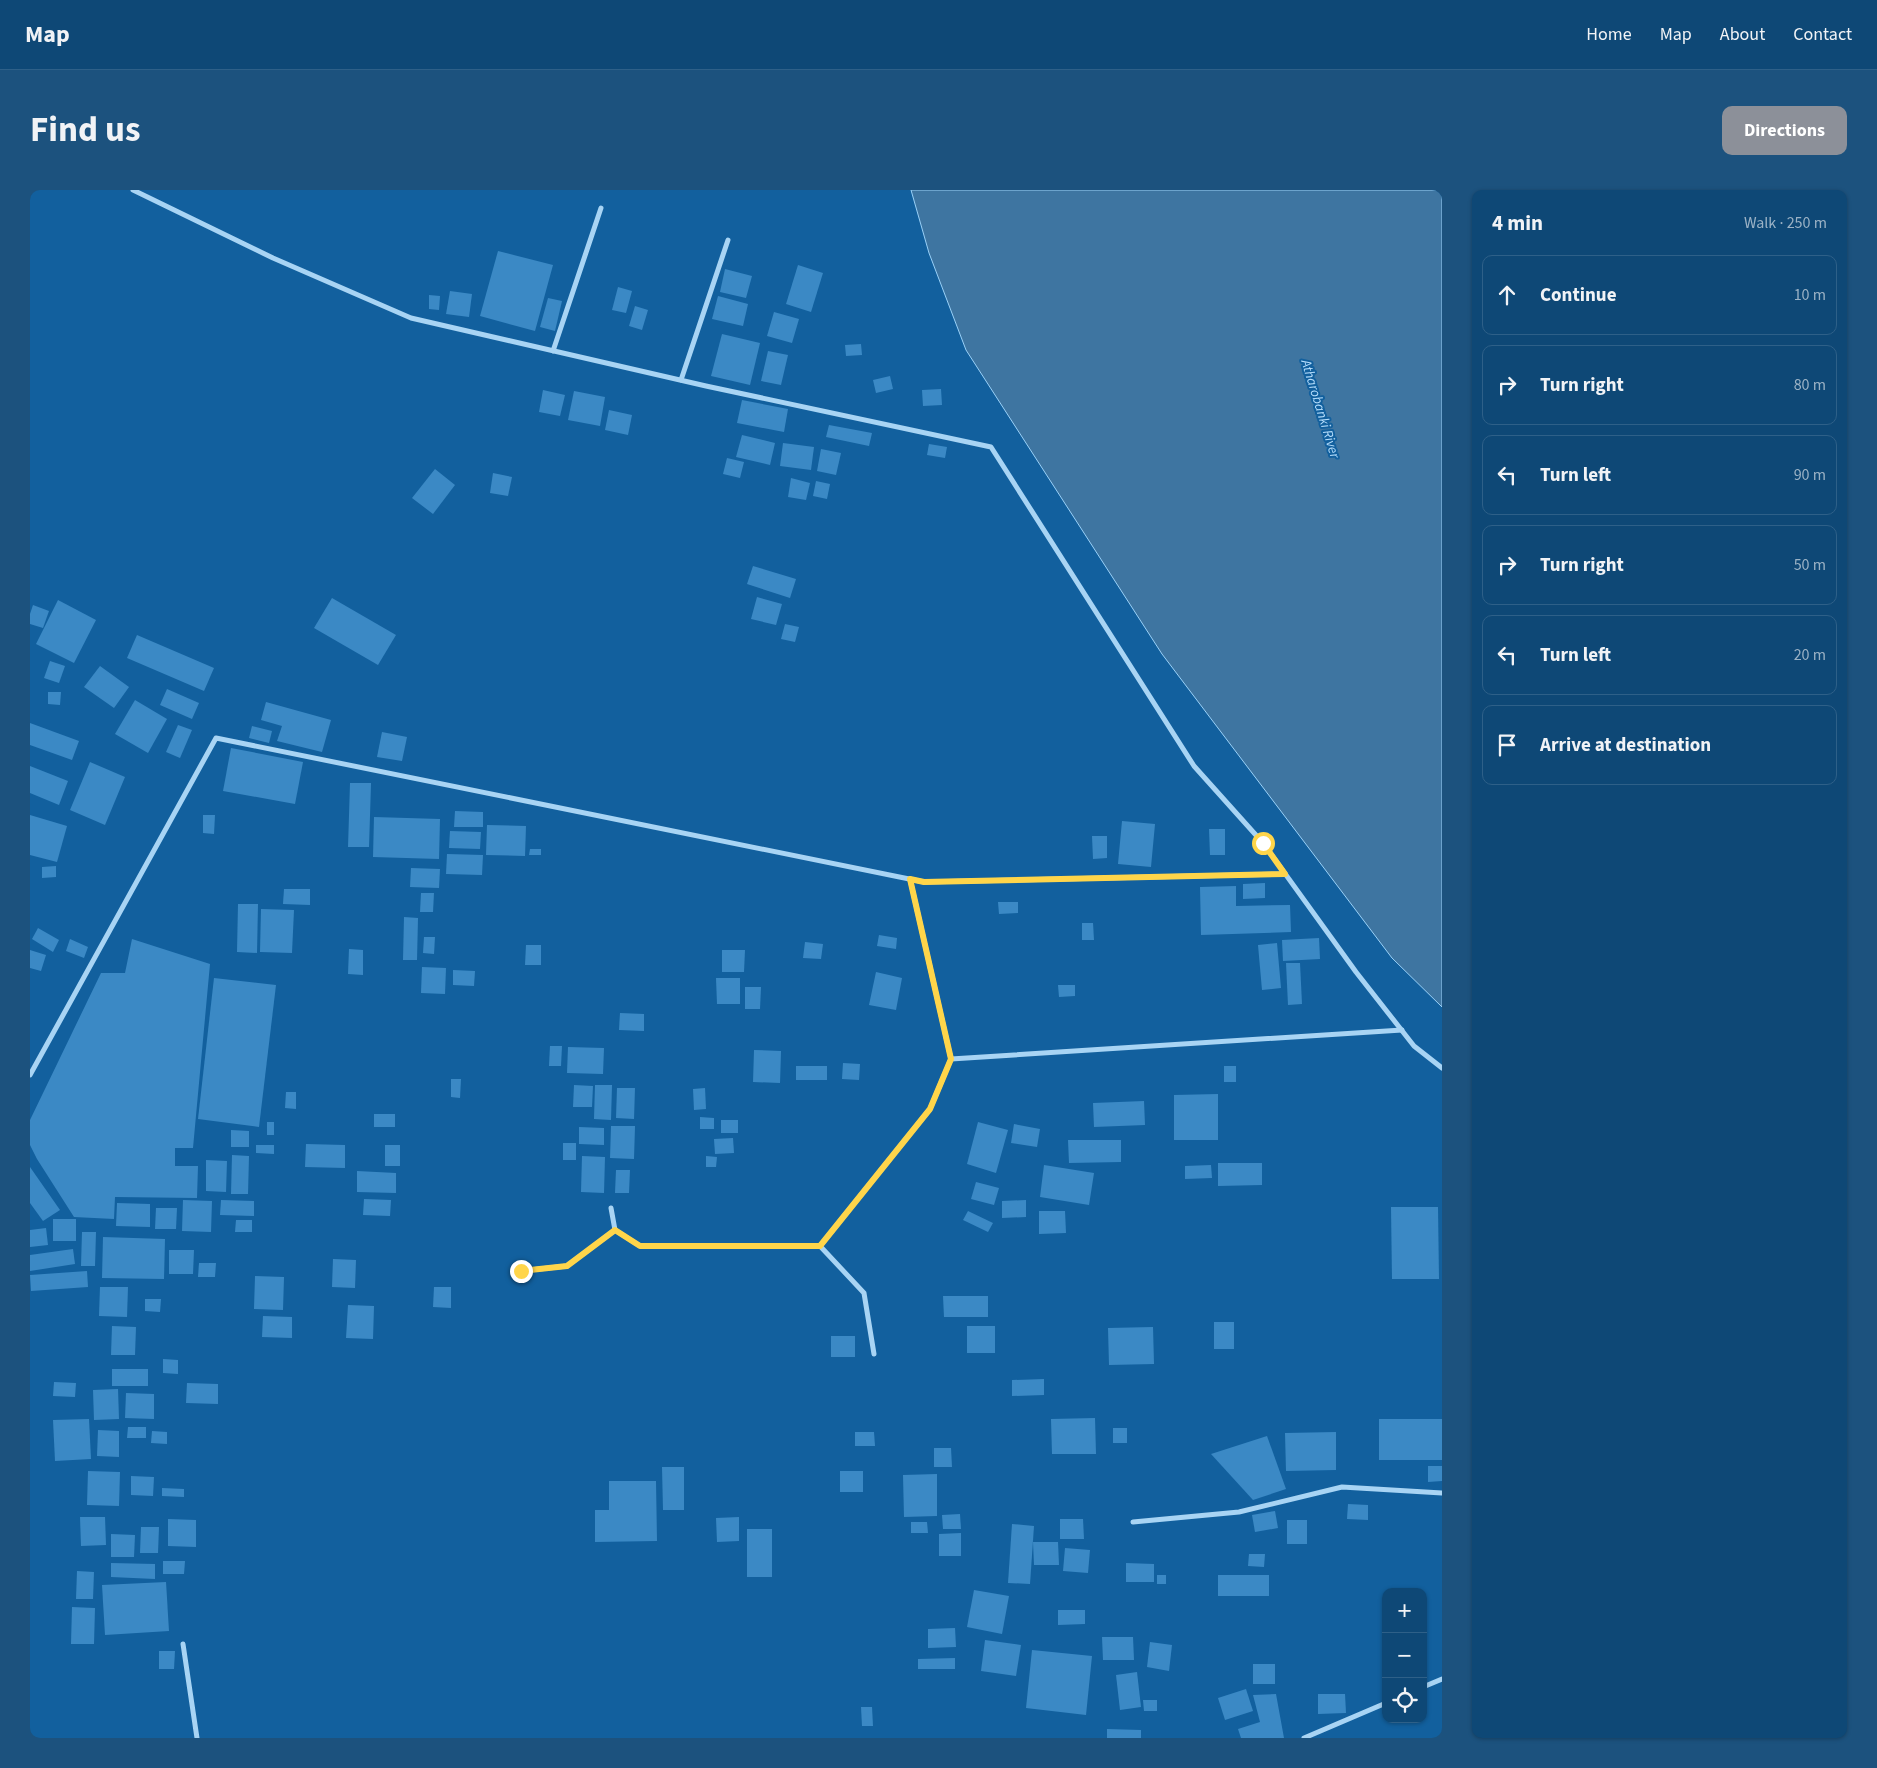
<!DOCTYPE html>
<html lang="en">
<head>
<meta charset="utf-8">
<style>
  :root { --surface:#0e4876; --page:#1c527e; --text:#f1f3f6; --muted:#9bb2c5; --line:#2e6088; --accent:#8c9099 }
  body { margin:0; font-family:"Source Sans 3",sans-serif; background:var(--page); color:var(--text) }
  .controls { position:absolute; right:15px; bottom:15px; display:grid; overflow:hidden; border-radius:10px; box-shadow:0 1px 4px #0004 }
  .controls button { width:45px; height:45px; display:grid; place-items:center; padding:0; border:0; border-bottom:1px solid var(--line); background:var(--surface); color:var(--text); font:25px sans-serif }
  .stop { position:absolute; width:15px; height:15px; margin:-11px; border:4px solid #ffd54a; border-radius:50%; background:#fff }
  .stop.end { background:#ffd54a; border-color:#fff; box-shadow:0 1px 5px #0008 }
  .list { margin:0; padding:0; list-style:none }
  h2 { display:flex; justify-content:space-between; align-items:center; height:65px; margin:0; padding:0 20px; font-size:21px }
  h2 small { font-size:16px; font-weight:400; color:var(--muted) }
  .list li { display:grid; grid-template-columns:32px 1fr auto; gap:15px; align-items:center; box-sizing:border-box; height:80px; margin:0 10px 10px; padding:0 10px; border:1px solid var(--line); border-radius:10px }
  .list b { display:block; font-size:19px; white-space:nowrap }
  .list em { font-size:16px; font-style:normal; color:var(--muted) }
  .icon { flex:none; width:28px; height:28px; fill:none; stroke:currentColor; stroke-width:2; stroke-linecap:round; stroke-linejoin:round }
  .map { position:relative; flex:none; width:1412px; height:1548px; overflow:hidden; border-radius:10px }
  header { display:flex; align-items:center; gap:30px; box-sizing:border-box; height:70px; padding:0 25px; background:var(--surface); border-bottom:1px solid var(--line) }
  header strong { font-size:24px }
  nav { display:flex; gap:28px; margin-inline-start:auto; font-size:18px }
  .intro { display:flex; align-items:center; justify-content:space-between; box-sizing:border-box; height:120px; padding:0 30px }
  h1 { margin:0; font-size:35px }
  .button { padding:12px 22px; border-radius:10px; background:var(--accent); color:#fff; font-size:18px; font-weight:700 }
  main { display:flex; gap:30px; padding:0 30px }
  aside { flex:1; background:var(--surface); border-radius:10px; box-shadow:0 1px 4px #0004 }
  .map>svg:first-child { display:block }
</style>
</head>
<body>
<header>
<strong>Map</strong>
<nav><a>Home</a><a>Map</a><a>About</a><a>Contact</a></nav>
</header>
<div class="intro"><h1>Find us</h1><a class="button">Directions</a></div>
<main>
<div class="map">
<svg width="1412" height="1548" viewBox="0 0 1412 1548">
  <rect width="100%" height="100%" fill="#12609e"/>
  <path fill="#3e75a1" stroke="#9ad1f8" d="M881,0H1412V817L1362,768L1132,464L936,160L899,63Z"/>
  <g fill="#3b89c5">
    <path d="M468,61L523,75L505,141L450,126Z"/>
    <path d="M768,75L793,83L781,122L756,114Z"/>
    <path d="M695,79L722,86L716,108L690,102Z"/>
    <path d="M588,97L602,101L596,123L582,120Z"/>
    <path d="M420,101L442,104L439,127L416,124Z"/>
    <path d="M399,105L410,106L409,120L399,119Z"/>
    <path d="M688,106L718,114L713,136L682,129Z"/>
    <path d="M518,108L532,111L525,141L510,137Z"/>
    <path d="M605,116L618,120L612,140L599,136Z"/>
    <path d="M744,122L769,129L762,153L737,146Z"/>
    <path d="M692,144L730,153L720,195L681,186Z"/>
    <path d="M831,154L832,165L816,166L815,155Z"/>
    <path d="M738,161L758,165L751,195L731,191Z"/>
    <path d="M860,186L863,199L846,203L843,190Z"/>
    <path d="M911,199L912,215L893,216L892,200Z"/>
    <path d="M513,200L535,205L530,226L509,222Z"/>
    <path d="M544,201L575,207L570,236L538,230Z"/>
    <path d="M712,210L758,219L754,242L707,233Z"/>
    <path d="M579,220L602,225L598,245L575,240Z"/>
    <path d="M799,235L842,243L839,256L796,247Z"/>
    <path d="M712,245L745,253L740,275L706,267Z"/>
    <path d="M753,253L784,257L781,280L750,276Z"/>
    <path d="M899,254L917,257L915,268L897,265Z"/>
    <path d="M791,259L811,263L806,285L787,281Z"/>
    <path d="M697,268L714,272L710,288L693,284Z"/>
    <path d="M405,279L425,295L403,324L382,308Z"/>
    <path d="M463,283L482,287L478,306L460,303Z"/>
    <path d="M761,288L780,293L776,310L758,307Z"/>
    <path d="M786,291L800,294L797,309L783,306Z"/>
    <path d="M723,376L766,389L760,408L717,394Z"/>
    <path d="M727,407L752,414L746,435L721,429Z"/>
    <path d="M302,408L366,445L348,475L284,438Z"/>
    <path d="M28,410L66,430L44,473L6,454Z"/>
    <path d="M3,415L19,421L13,438L0,434V424Z"/>
    <path d="M755,434L769,437L765,452L751,449Z"/>
    <path d="M107,445L184,478L174,501L97,468Z"/>
    <path d="M20,471L35,476L29,493L14,488Z"/>
    <path d="M70,476L99,497L84,518L54,497Z"/>
    <path d="M137,499L169,513L162,529L130,515Z"/>
    <path d="M18,502H31L30,515L18,514Z"/>
    <path d="M105,510L137,529L118,563L85,544Z"/>
    <path d="M236,512L301,530L292,562L247,551L252,536L231,530Z"/>
    <path d="M0,533L49,551L42,570L0,555Z"/>
    <path d="M148,535L162,540L150,568L136,562Z"/>
    <path d="M222,536L242,541L239,553L219,548Z"/>
    <path d="M352,542L377,547L372,571L347,567Z"/>
    <path d="M201,558L273,572L265,614L193,601Z"/>
    <path d="M60,572L95,587L75,635L40,620Z"/>
    <path d="M0,576L38,591L29,615L0,603Z"/>
    <path d="M320,593H341L339,657H318Z"/>
    <path d="M425,621L453,622V637H424Z"/>
    <path d="M0,625L37,636L27,672L0,665Z"/>
    <path d="M173,625H185L184,644L173,643Z"/>
    <path d="M344,627L410,629L409,669L343,667Z"/>
    <path d="M1092,631L1125,634L1121,677L1088,674Z"/>
    <path d="M457,635L496,636L495,666L456,665Z"/>
    <path d="M1179,639H1195V665H1180Z"/>
    <path d="M420,641L451,642L450,659L419,658Z"/>
    <path d="M1062,646H1077V668L1063,669Z"/>
    <path d="M500,659H511V665H499Z"/>
    <path d="M417,664L453,665L452,685L416,684Z"/>
    <path d="M26,676V687L12,688V677Z"/>
    <path d="M381,678L410,679L409,698L380,697Z"/>
    <path d="M1235,693V708L1213,709V694Z"/>
    <path d="M1206,696V716L1260,715L1261,742L1171,745L1170,697Z"/>
    <path d="M254,699H280V715L253,714Z"/>
    <path d="M391,703H404L403,722H390Z"/>
    <path d="M968,712H988V723L969,724Z"/>
    <path d="M208,714H228L227,763L207,762Z"/>
    <path d="M231,719L264,720L262,763L230,762Z"/>
    <path d="M374,727L388,728L387,770H373Z"/>
    <path d="M1052,733H1063L1064,750H1052Z"/>
    <path d="M8,738L29,750L23,762L2,749Z"/>
    <path d="M849,745L867,748L866,759L847,756Z"/>
    <path d="M394,747H405L404,764L393,763Z"/>
    <path d="M1289,748L1290,769L1253,771L1252,750Z"/>
    <path d="M40,749L58,757L54,768L36,761Z"/>
    <path d="M102,749L180,774L163,958H145V976H168L167,1008L85,1007L84,1029L44,1027L7,969L0,955V930L71,783H95Z"/>
    <path d="M775,752L793,754L791,769L773,768Z"/>
    <path d="M1247,753L1251,798L1232,800L1228,755Z"/>
    <path d="M496,755H511V775H495Z"/>
    <path d="M319,759L333,760V785L318,784Z"/>
    <path d="M0,760L16,765L11,781L0,778Z"/>
    <path d="M692,760H715L714,782H692Z"/>
    <path d="M1256,773H1270L1272,814L1258,815Z"/>
    <path d="M392,777L416,778L415,804L391,803Z"/>
    <path d="M423,780L445,781L444,796L423,795Z"/>
    <path d="M846,782L872,788L866,820L839,815Z"/>
    <path d="M184,788L246,795L229,937L168,929Z"/>
    <path d="M686,788H710V814H687Z"/>
    <path d="M1028,795H1045V806L1029,807Z"/>
    <path d="M715,797H731L730,819H715Z"/>
    <path d="M590,823L614,824V841L589,840Z"/>
    <path d="M520,856H532L531,876H519Z"/>
    <path d="M538,857L574,858L573,884L537,883Z"/>
    <path d="M724,860L751,861L750,893L723,892Z"/>
    <path d="M813,873L830,874L829,890L812,889Z"/>
    <rect x="766" y="876" width="31" height="14"/>
    <rect x="1194" y="876" width="12" height="16"/>
    <path d="M421,889H431L430,908L421,907Z"/>
    <path d="M544,895L563,896L562,917H543Z"/>
    <path d="M565,895H582L581,930L564,929Z"/>
    <path d="M587,898H605L604,929L586,928Z"/>
    <path d="M675,898L676,919L664,920L663,899Z"/>
    <path d="M256,902H266V919L255,918Z"/>
    <path d="M1188,904V950H1144V905Z"/>
    <path d="M1114,911L1115,935L1064,937L1063,913Z"/>
    <rect x="344" y="924" width="21" height="13"/>
    <path d="M670,927L684,928V939H670Z"/>
    <rect x="691" y="930" width="17" height="13"/>
    <rect x="237" y="932" width="7" height="13"/>
    <path d="M948,932L978,940L966,983L937,974Z"/>
    <path d="M984,934L1010,939L1007,957L981,953Z"/>
    <path d="M581,936H605L604,969L580,968Z"/>
    <path d="M549,937L574,938V955L549,954Z"/>
    <path d="M201,940L219,941V957H201Z"/>
    <path d="M703,948L704,963L685,964L684,949Z"/>
    <path d="M1038,950H1091V972L1039,973Z"/>
    <rect x="533" y="953" width="13" height="17"/>
    <path d="M276,954L315,955V978L275,977Z"/>
    <path d="M226,955H244V964L226,963Z"/>
    <rect x="355" y="955" width="15" height="21"/>
    <path d="M202,965L219,966L218,1004H201Z"/>
    <path d="M552,966L575,967L574,1003L551,1002Z"/>
    <path d="M676,966L687,967L686,977H676Z"/>
    <path d="M176,970L197,971L196,1002L176,1001Z"/>
    <path d="M1188,973H1232V995L1188,996Z"/>
    <path d="M1014,975L1064,983L1059,1015L1010,1007Z"/>
    <path d="M1181,975L1182,988L1155,989V976Z"/>
    <path d="M0,977L30,1020L13,1031L0,1013Z"/>
    <path d="M586,980H600L599,1003H585Z"/>
    <path d="M327,981L366,983V1003L327,1002Z"/>
    <path d="M946,992L969,998L964,1015L941,1009Z"/>
    <path d="M334,1009L361,1010L360,1026L333,1025Z"/>
    <path d="M153,1010L182,1011L181,1042L152,1041Z"/>
    <path d="M191,1010L224,1011V1026L190,1025Z"/>
    <path d="M996,1010V1027L972,1028V1011Z"/>
    <path d="M87,1013L120,1014V1037L86,1036Z"/>
    <path d="M1361,1017H1408L1409,1089H1362Z"/>
    <path d="M126,1018H147L146,1039H125Z"/>
    <path d="M938,1021L963,1033L958,1042L933,1030Z"/>
    <path d="M1009,1021H1035L1036,1043L1009,1044Z"/>
    <rect x="23" y="1029" width="23" height="22"/>
    <path d="M206,1030H222V1042H205Z"/>
    <path d="M16,1038L18,1055L0,1057V1040Z"/>
    <path d="M52,1042H66L65,1076H51Z"/>
    <path d="M73,1047L135,1049L134,1089L72,1088Z"/>
    <path d="M43,1059L45,1074L0,1081V1065Z"/>
    <path d="M139,1060H164L163,1084H139Z"/>
    <path d="M303,1069L326,1070L325,1098L302,1097Z"/>
    <path d="M169,1073H186L185,1087H168Z"/>
    <path d="M57,1081L58,1097L1,1101L0,1085Z"/>
    <path d="M225,1086L254,1087L253,1120L224,1119Z"/>
    <path d="M70,1097H98L97,1127L69,1126Z"/>
    <path d="M404,1097H421V1118L403,1117Z"/>
    <path d="M913,1106H958V1127H914Z"/>
    <path d="M115,1109H131L130,1122L115,1121Z"/>
    <path d="M318,1115L344,1116L343,1149L316,1148Z"/>
    <path d="M233,1126L262,1127V1148L232,1147Z"/>
    <rect x="1184" y="1132" width="20" height="27"/>
    <path d="M82,1136L106,1137L105,1165H81Z"/>
    <rect x="937" y="1136" width="28" height="27"/>
    <path d="M1123,1137L1124,1174L1079,1175L1078,1138Z"/>
    <rect x="801" y="1146" width="24" height="21"/>
    <path d="M133,1169L148,1170V1184L133,1183Z"/>
    <rect x="82" y="1179" width="36" height="17"/>
    <path d="M1014,1189V1205L982,1206V1190Z"/>
    <path d="M24,1192L46,1193L45,1207L23,1206Z"/>
    <path d="M157,1193L188,1194V1214L156,1213Z"/>
    <path d="M88,1199L89,1229L64,1230L63,1200Z"/>
    <path d="M96,1203L124,1204V1229L95,1228Z"/>
    <path d="M1065,1228L1066,1264H1022L1021,1229Z"/>
    <path d="M59,1229L61,1269L25,1271L23,1230Z"/>
    <rect x="1349" y="1229" width="63" height="41"/>
    <path d="M98,1237H116V1248H97Z"/>
    <rect x="1083" y="1238" width="14" height="15"/>
    <path d="M68,1240L89,1241V1267L67,1266Z"/>
    <path d="M122,1241L137,1242V1254L121,1253Z"/>
    <path d="M825,1242H844L845,1256H825Z"/>
    <path d="M1306,1242V1280L1256,1281L1255,1243Z"/>
    <path d="M1237,1246L1256,1299L1223,1310L1181,1264Z"/>
    <path d="M904,1258H921L922,1277H904Z"/>
    <path d="M1398,1276H1412V1291L1398,1292Z"/>
    <path d="M632,1277H654V1320H633Z"/>
    <path d="M58,1281L90,1282L89,1316L57,1315Z"/>
    <rect x="810" y="1281" width="23" height="21"/>
    <path d="M907,1284V1326L874,1327L873,1285Z"/>
    <path d="M101,1286L124,1287L123,1306L101,1305Z"/>
    <path d="M579,1291H626L627,1351L565,1352V1320H579Z"/>
    <path d="M132,1298L154,1299V1307L132,1306Z"/>
    <path d="M1318,1314L1338,1315V1330L1317,1329Z"/>
    <path d="M1245,1321L1248,1338L1225,1342L1222,1325Z"/>
    <path d="M930,1324L931,1339H913L912,1325Z"/>
    <path d="M50,1327H75L76,1355L51,1356Z"/>
    <path d="M709,1327V1351L687,1352L686,1328Z"/>
    <path d="M138,1329L166,1330V1357L138,1356Z"/>
    <path d="M1030,1329H1053L1054,1349H1030Z"/>
    <rect x="1257" y="1330" width="20" height="24"/>
    <path d="M881,1332H897L898,1343H881Z"/>
    <path d="M982,1334L1004,1336L1000,1394L978,1393Z"/>
    <path d="M111,1337H129L128,1363H110Z"/>
    <rect x="717" y="1339" width="25" height="48"/>
    <path d="M931,1343V1366H909V1344Z"/>
    <path d="M81,1344L105,1345L104,1367H81Z"/>
    <path d="M1003,1352H1028L1029,1375H1004Z"/>
    <path d="M1035,1358L1060,1360L1058,1383L1033,1381Z"/>
    <path d="M1219,1364H1235L1234,1377L1218,1376Z"/>
    <path d="M133,1371H155L154,1384H133Z"/>
    <path d="M81,1373L125,1374V1389L81,1387Z"/>
    <path d="M1096,1373L1124,1374V1392H1096Z"/>
    <path d="M47,1381L64,1382L63,1409H46Z"/>
    <rect x="1127" y="1385" width="9" height="9"/>
    <rect x="1188" y="1385" width="51" height="21"/>
    <path d="M136,1392L139,1441L75,1445L72,1395Z"/>
    <path d="M944,1400L979,1406L972,1444L937,1437Z"/>
    <path d="M42,1417L65,1418L64,1454H41Z"/>
    <path d="M1028,1420H1055V1434L1028,1435Z"/>
    <path d="M925,1438L926,1457L898,1458V1439Z"/>
    <path d="M1072,1447H1103L1104,1470H1073Z"/>
    <path d="M955,1450L991,1455L986,1486L951,1481Z"/>
    <path d="M1120,1452L1142,1455L1139,1481L1117,1477Z"/>
    <path d="M1002,1460L1062,1466L1056,1525L996,1518Z"/>
    <path d="M129,1461H145L144,1479H129Z"/>
    <path d="M925,1468V1479H888V1469Z"/>
    <rect x="1223" y="1474" width="22" height="20"/>
    <path d="M1107,1482L1111,1517L1090,1520L1086,1485Z"/>
    <path d="M1216,1499L1223,1521L1195,1530L1188,1508Z"/>
    <path d="M1246,1504L1254,1548H1211L1208,1539L1230,1532L1223,1505Z"/>
    <path d="M1288,1504H1315L1316,1523L1288,1524Z"/>
    <path d="M1113,1510H1127V1521H1114Z"/>
    <path d="M831,1517H842L843,1536H832Z"/>
    <path d="M1077,1539L1111,1540V1548H1077Z"/>
  </g>
  <g fill="none" stroke-linecap="round" stroke-linejoin="round">
    <g stroke="#a8d4f4" stroke-width="5">
      <path d="M103,0L243,68L381,128L676,196L961,257L1164,576L1233,653L1326,782L1384,856L1412,878"/>
      <path d="M523,161L571,18"/>
      <path d="M651,190L698,50"/>
      <path d="M880,689L921,869"/>
      <path d="M0,885L186,548L894,692L1255,684"/>
      <path d="M585,1040L610,1056H790L834,1103L844,1164"/>
      <path d="M790,1056L900,919L921,869L1372,840"/>
      <path d="M491,1081L537,1076L585,1040L581,1018"/>
      <path d="M1103,1332L1209,1322L1312,1297L1412,1303"/>
      <path d="M153,1454L167,1548"/>
      <path d="M1393,1497L1412,1489"/>
      <path d="M1274,1548L1356,1513"/>
    </g>
  </g>
  <g fill="none" stroke-linecap="round" stroke-linejoin="round">
    <path stroke="#ffd54a" stroke-width="6" d="M491,1081L537,1076L585,1040L610,1056H790L900,919L921,869L880,689L894,692L1255,684L1233,653"/>
  </g>
  <g text-anchor="middle" dominant-baseline="central" stroke-width="4" stroke-linejoin="round" paint-order="stroke">
    <g font-size="14" font-style="italic" fill="#b5ddfb" stroke="#12609e">
      <text transform="translate(1290 219) rotate(73)">Atharobanki River</text>
    </g>
  </g>
</svg>
<div class="controls">
<button>+</button>
<button>−</button>
<button><svg class="icon" aria-label="locate" viewBox="0 0 24 24"><circle cx="12" cy="12" r="6"/><path d="M12 2v4M12 18v4M2 12h4M18 12h4"/></svg></button>
</div>
<div class="stop" style="left:1233px;top:653px"></div>
<div class="stop end" style="left:491px;top:1081px"></div>
</div>
<aside>
<h2>4 min<small>Walk · 250 m</small></h2>
<ul class="list">
<li><svg class="icon" aria-label="ahead" viewBox="0 0 24 24"><path d="M12 20V5M6 11l6-6 6 6"/></svg><div><b>Continue</b></div><em>10 m</em></li>
<li><svg class="icon" aria-label="right" viewBox="0 0 24 24"><path d="M7 20v-9h11M14 6l5 5-5 5"/></svg><div><b>Turn right</b></div><em>80 m</em></li>
<li><svg class="icon" aria-label="left" viewBox="0 0 24 24"><path d="M17 20v-9H6M10 6l-5 5 5 5"/></svg><div><b>Turn left</b></div><em>90 m</em></li>
<li><svg class="icon" aria-label="right" viewBox="0 0 24 24"><path d="M7 20v-9h11M14 6l5 5-5 5"/></svg><div><b>Turn right</b></div><em>50 m</em></li>
<li><svg class="icon" aria-label="left" viewBox="0 0 24 24"><path d="M17 20v-9H6M10 6l-5 5 5 5"/></svg><div><b>Turn left</b></div><em>20 m</em></li>
<li><svg class="icon" aria-label="arrive" viewBox="0 0 24 24"><path d="M6 21V4h12l-3 4 3 4H6"/></svg><div><b>Arrive at destination</b></div></li>
</ul>
</aside>
</main>
</body>
</html>
